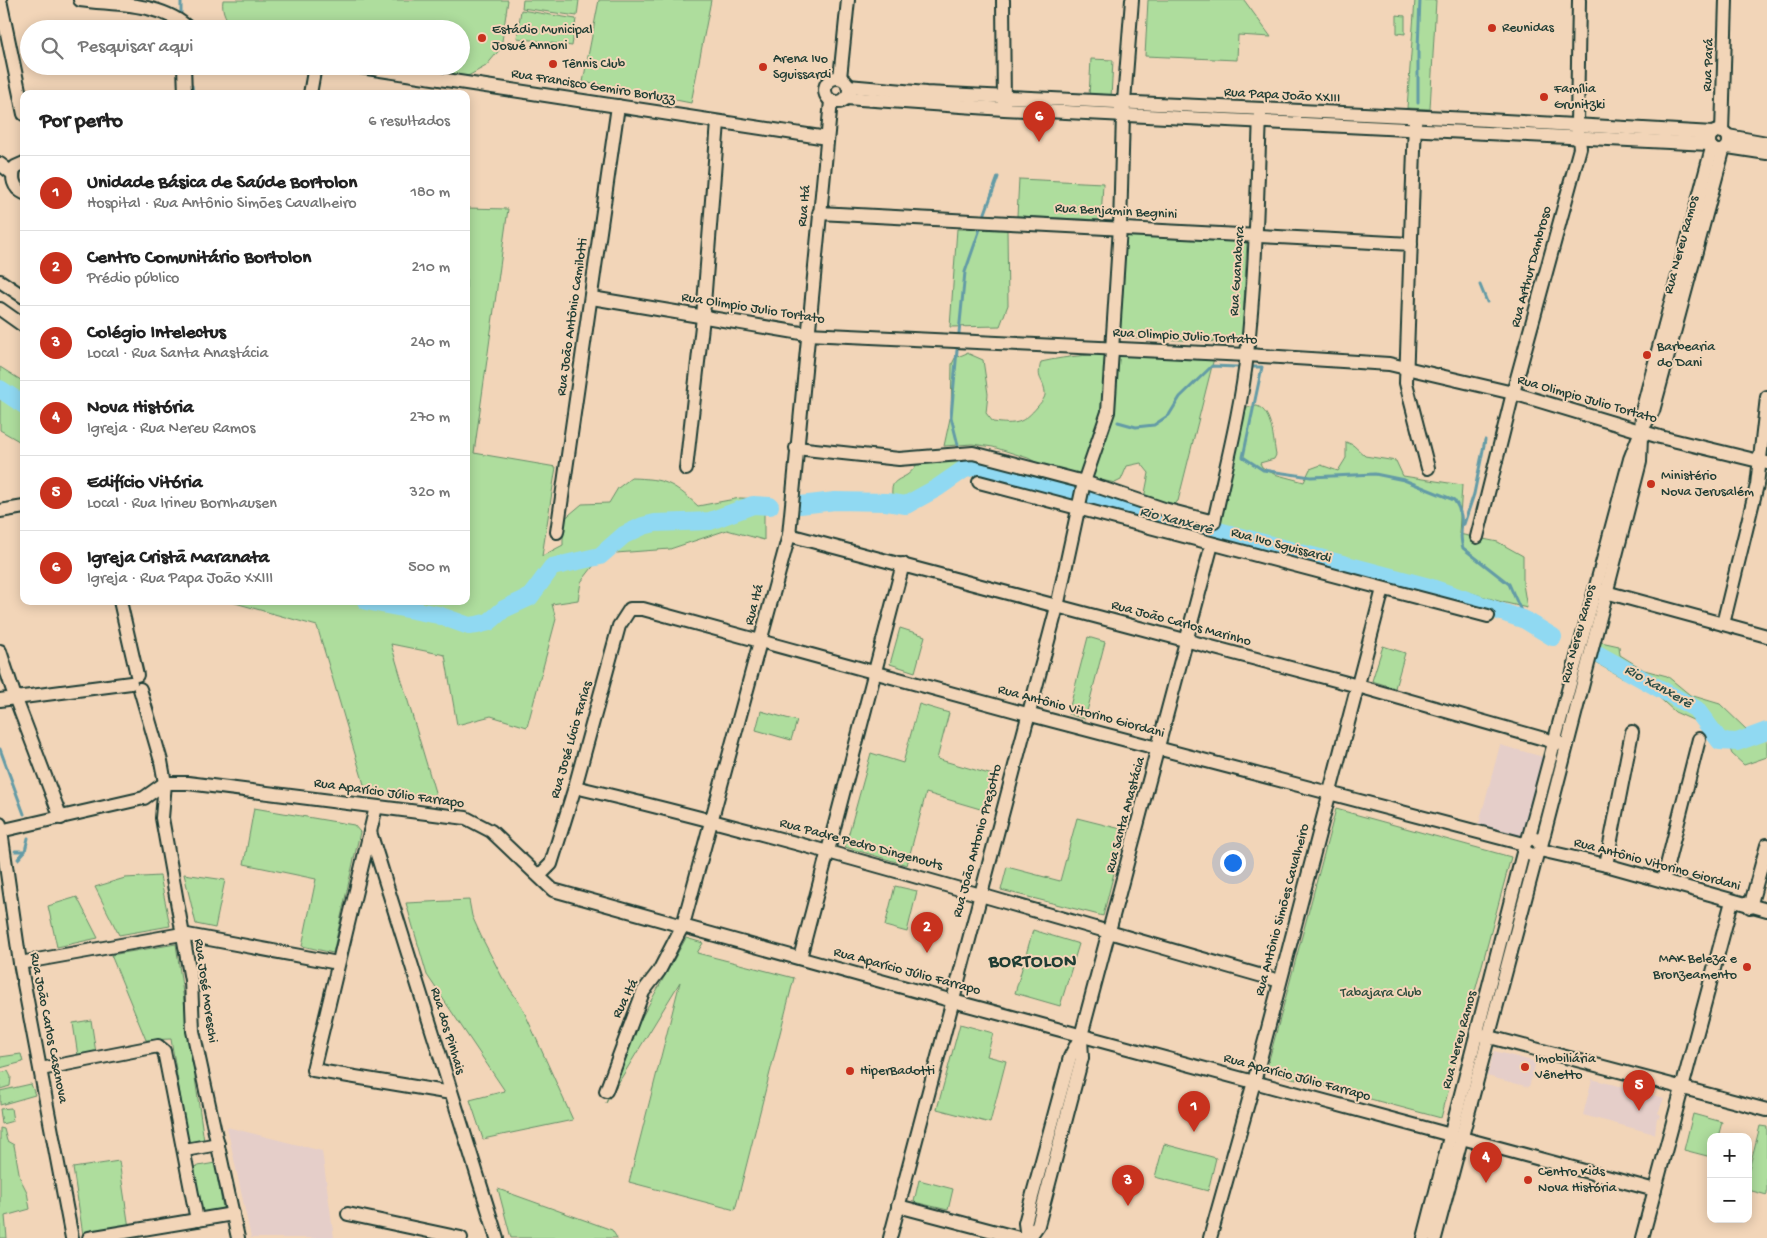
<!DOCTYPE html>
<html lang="pt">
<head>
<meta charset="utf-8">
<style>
  :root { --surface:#fff; --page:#f2f2f2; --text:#222; --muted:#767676; --line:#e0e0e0; --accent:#c8321e }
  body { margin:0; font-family:"Gochi Hand",sans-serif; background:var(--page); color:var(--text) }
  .controls { position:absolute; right:15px; bottom:15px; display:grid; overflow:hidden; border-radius:10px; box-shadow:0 2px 12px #0003 }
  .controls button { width:45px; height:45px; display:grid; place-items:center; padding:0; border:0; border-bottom:1px solid var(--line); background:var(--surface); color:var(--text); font:25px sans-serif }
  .you { position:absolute; left:1232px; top:862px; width:18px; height:18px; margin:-12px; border:4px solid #fff; border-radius:50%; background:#1a73e8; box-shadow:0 0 0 8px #1a73e833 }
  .badge { display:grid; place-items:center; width:32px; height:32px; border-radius:50%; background:var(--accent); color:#fff; font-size:16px; font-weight:700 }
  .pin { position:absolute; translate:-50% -41px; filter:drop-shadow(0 1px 2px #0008) }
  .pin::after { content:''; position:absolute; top:26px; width:18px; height:15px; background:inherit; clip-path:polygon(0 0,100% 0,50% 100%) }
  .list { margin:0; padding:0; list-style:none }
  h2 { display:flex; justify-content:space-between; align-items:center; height:65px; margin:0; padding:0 20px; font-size:21px }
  h2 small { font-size:16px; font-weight:400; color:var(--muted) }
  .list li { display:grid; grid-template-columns:32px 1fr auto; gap:15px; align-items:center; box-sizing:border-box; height:75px; padding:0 20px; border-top:1px solid var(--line) }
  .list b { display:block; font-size:19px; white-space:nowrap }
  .list p { margin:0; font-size:16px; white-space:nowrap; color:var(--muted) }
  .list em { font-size:16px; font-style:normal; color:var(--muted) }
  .icon { flex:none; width:28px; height:28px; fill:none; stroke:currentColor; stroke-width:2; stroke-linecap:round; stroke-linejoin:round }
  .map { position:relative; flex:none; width:1767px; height:1238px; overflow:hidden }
  .search { position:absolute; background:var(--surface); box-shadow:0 2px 12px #0003; left:20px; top:20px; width:450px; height:55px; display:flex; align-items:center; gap:12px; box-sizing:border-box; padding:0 18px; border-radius:28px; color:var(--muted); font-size:19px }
  .panel { position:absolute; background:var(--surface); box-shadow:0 2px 12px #0003; left:20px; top:90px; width:450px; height:515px; border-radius:10px }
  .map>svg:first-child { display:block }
</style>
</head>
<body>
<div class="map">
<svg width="1767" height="1238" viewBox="0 0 1767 1238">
  <rect width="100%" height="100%" fill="#f2d5b8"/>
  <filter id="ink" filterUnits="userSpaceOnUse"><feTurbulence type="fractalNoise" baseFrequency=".02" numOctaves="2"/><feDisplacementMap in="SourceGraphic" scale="10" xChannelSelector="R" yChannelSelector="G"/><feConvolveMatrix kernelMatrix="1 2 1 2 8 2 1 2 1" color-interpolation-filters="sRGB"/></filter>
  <g filter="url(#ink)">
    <g fill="#e5cec9">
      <path d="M1500,745L1547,758L1525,839L1478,827Z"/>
      <path d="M1494,1051L1536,1062L1529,1087L1487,1076Z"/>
      <path d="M1592,1079L1664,1098L1658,1113L1660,1114L1659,1118L1657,1117L1655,1134L1583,1115Z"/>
      <path d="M227,1127L322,1151L334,1238H251Z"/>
    </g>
    <g fill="#aedd9d" stroke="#668d68">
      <path d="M223,0H508L501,48L486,66L468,76L462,78L377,66H461V29H234C227,20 221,12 223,0Z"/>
      <path d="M523,0H579L577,16L522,8Z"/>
      <path d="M599,0H711L691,103L583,82Z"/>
      <path d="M1148,0H1244L1271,37L1238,35L1237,60L1145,56Z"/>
      <path d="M1415,0H1436L1430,109L1407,108Z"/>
      <path d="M521,10L576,19L572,46L517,38Z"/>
      <path d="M1397,15L1405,16V34L1397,33Z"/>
      <path d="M1091,59L1113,60L1111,98L1089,97Z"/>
      <path d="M1019,179L1103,183L1101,220L1017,216Z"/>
      <path d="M466,208L508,209L474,453L556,467L542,556L563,545V520L582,504L609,503L618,488L631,478C665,479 672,482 698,506L740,498L764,499V540L727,530L670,549L616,553L595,564L581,582L578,600L552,604L556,619L527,727L491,716L457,725L445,655L391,644L437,799L366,791L317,626L228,601H466Z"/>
      <path d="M957,229L1007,230L1008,305L1000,326L950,327Z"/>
      <path d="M1126,235L1247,241L1242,343L1118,337Z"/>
      <path d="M967,353L983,360L988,394L986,413L993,422C1016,425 1023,424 1038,406C1041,402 1046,398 1045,392C1043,377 1036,381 1041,362C1098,349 1155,355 1214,358L1178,501L1171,506L1144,498L1149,473L1141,463L1127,466L1121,480L1115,483L1047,468L1028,458L993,447L972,444L944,446L951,414L952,364L955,358Z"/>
      <path d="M0,367L24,382V444L0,430Z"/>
      <path d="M1257,406C1273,412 1273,440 1276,455L1274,459L1260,463L1262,467L1274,474L1304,482L1310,469L1321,465L1338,471L1346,458V442L1353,445L1365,456L1396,461L1403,476L1462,485L1459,534L1498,542L1523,556V584L1527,608L1502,602L1383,567L1220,528L1225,491L1243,411L1247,407Z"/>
      <path d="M972,457C947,470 929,492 901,500L892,496C891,481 895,482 907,475C912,472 915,466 919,462Z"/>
      <path d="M900,628L925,636L915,672L890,664Z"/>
      <path d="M1088,637L1105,642L1085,719L1068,714Z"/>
      <path d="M1601,642L1619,646L1620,655L1644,670L1667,676L1690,695L1720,704L1748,731L1767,725V757L1744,765L1732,754L1724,734L1675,712L1644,684L1621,677L1596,663Z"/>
      <path d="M1383,646L1405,653L1395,688L1372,681Z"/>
      <path d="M919,704L949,713L937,759L996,776L987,811L926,793L907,865L845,847L871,753L903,763Z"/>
      <path d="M761,711L797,721L791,740L756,730Z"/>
      <path d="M254,808L354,825L360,832L333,953L302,946L316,879L244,864Z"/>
      <path d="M1336,809L1511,857L1441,1118L1266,1071Z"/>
      <path d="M1077,818L1125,830L1103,916L1001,890L1007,867L1060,881Z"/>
      <path d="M184,874L225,880L215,928L196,924Z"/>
      <path d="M160,876L170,926L119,935L95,887L125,878Z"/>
      <path d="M895,886L917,891L907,932L885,926Z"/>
      <path d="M77,897L98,938L57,947L48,906Z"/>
      <path d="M469,900L472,916L481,936L502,977L522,1007L573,1120L483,1139L470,1100L505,1091L427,975L406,903Z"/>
      <path d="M1033,930L1079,944L1060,1006L1015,993Z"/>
      <path d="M686,938L703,943L697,953L794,978L735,1210L629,1182L680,982L606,1103L629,1040Z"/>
      <path d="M176,944L204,1141L188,1143L171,1039L146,1040L111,955Z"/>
      <path d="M91,1020L96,1053L78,1056L73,1023Z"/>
      <path d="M960,1024L993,1033L987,1056L1006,1061L990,1123L937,1109Z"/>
      <path d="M21,1054L23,1062L0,1068V1057Z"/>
      <path d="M8,1071L11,1077L10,1086L0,1089V1073Z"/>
      <path d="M31,1084L35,1095L0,1105V1091Z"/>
      <path d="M11,1108L13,1121L2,1124L0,1109Z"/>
      <path d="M1693,1114L1722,1122L1718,1137H1711V1157L1684,1150Z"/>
      <path d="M1760,1126L1767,1127V1195L1748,1190V1173Z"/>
      <path d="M0,1128L4,1129L7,1141L14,1145L20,1178L27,1192L30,1209L5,1216L7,1238H0Z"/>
      <path d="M1164,1144L1216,1158L1208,1191L1155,1177Z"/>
      <path d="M119,1161L129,1228L83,1235L73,1168Z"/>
      <path d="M215,1163L224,1214L202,1218L193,1167Z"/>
      <path d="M919,1180L953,1189L948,1210L914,1202Z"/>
      <path d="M498,1189L612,1230L617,1238H511Z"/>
    </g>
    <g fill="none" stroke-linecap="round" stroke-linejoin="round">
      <g stroke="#639ba6" stroke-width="3">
        <path d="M181,0V12"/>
        <path d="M192,86L193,94"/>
        <path d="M1418,103V48L1420,0"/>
        <path d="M985,213L998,177"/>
        <path d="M1480,285L1487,302"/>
        <path d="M959,333L965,272L980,229"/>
        <path d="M957,350L951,417L958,445"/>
        <path d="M1253,367H1262L1243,457L1263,470L1311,477L1375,474L1404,480L1454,500C1468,519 1457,530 1463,548L1509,584L1525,620"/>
        <path d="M1118,422L1136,427L1154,425L1169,415L1180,397L1212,366L1237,367"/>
        <path d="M961,461L963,470"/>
        <path d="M1464,524L1474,494L1485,440"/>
        <path d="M0,749L24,814"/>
        <path d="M15,851H25"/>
        <path d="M18,859L25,851L28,838"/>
      </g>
      <g stroke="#90d9f2" stroke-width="18">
        <path d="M0,389L24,405"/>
        <path d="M800,505L835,501L886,502L906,505L937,488L963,470L976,466L1002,476L1016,477L1429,587L1525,620L1553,637"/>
        <path d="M366,601L438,615L469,626L477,625L489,622L504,609L530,597L552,567L600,556L624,535L643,526L655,523L710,521L753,505L770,506"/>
        <path d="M1594,652L1696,709L1720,741L1737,742L1767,731"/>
      </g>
      <g stroke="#1f3d34" stroke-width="16">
        <g id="minor">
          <path d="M0,0L24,114"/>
          <path d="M80,0C115,5 163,2 189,29"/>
          <path d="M1003,0L1004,105"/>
          <path d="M184,66L185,94"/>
          <path d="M354,66L827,138"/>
          <circle cx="837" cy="90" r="12"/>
          <path d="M840,78L848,0"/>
          <path d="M848,86L926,93L1469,119L1713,133"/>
          <path d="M310,94L315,66"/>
          <path d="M846,98L1004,109L1709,144"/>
          <path d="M1415,121L1406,383L1428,468"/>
          <circle cx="1719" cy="141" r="10"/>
          <path d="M1722,132L1726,0"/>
          <path d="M1728,136L1767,143"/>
          <path d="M1728,147L1767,153"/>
          <path d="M24,163L15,167C11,178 13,188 24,193"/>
          <path d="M0,164L13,174"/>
          <path d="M819,213L1411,244"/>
          <path d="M0,281L24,297"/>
          <path d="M592,298L807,334L1247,355L1389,364L1513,393L1660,437L1767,463"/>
          <path d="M0,309L24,326"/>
          <path d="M796,448L899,459L973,453L1084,482L1164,509L1214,522C1226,466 1241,410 1247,354C1256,274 1257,195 1260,115"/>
          <path d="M686,469L703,317L718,122"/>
          <path d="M979,482L1488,616"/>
          <path d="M0,511L24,507"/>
          <path d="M557,532L618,106"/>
          <path d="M789,535L1358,686L1565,745"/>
          <path d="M1477,537L1513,393L1580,148L1577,124L1579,0"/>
          <path d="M1598,590L1767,636"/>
          <path d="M120,601L137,675"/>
          <path d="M1723,624L1757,485L1767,397"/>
          <path d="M0,651L15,697L61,818"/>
          <path d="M140,689L161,761L165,783L162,818L191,980L193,1031L238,1238"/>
          <path d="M0,700L131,683"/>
          <path d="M165,783H188L466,818L491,831L553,890L953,1001L1655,1190"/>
          <path d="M575,787C813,843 1046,915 1280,981"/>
          <path d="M376,807L313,1070L451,1093"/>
          <path d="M0,824L20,963L72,1238"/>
          <path d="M0,831L144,798L165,783"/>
          <path d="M370,832L497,1238"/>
          <path d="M1528,840L1630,459L1641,431L1653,411L1723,151"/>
          <path d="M1540,844L1535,839L1530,838L1524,844L1525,851L1531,855L1537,854L1540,850L1640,462L1642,411L1712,148"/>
          <path d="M1540,850L1606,865L1767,910"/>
          <path d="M1606,865L1632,732"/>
          <path d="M539,876L551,864L575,787L619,626L630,609H643L1027,714L1524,844"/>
          <path d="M1663,881L1699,739"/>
          <path d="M1750,907L1767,845"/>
          <path d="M800,958L903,564"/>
          <path d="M20,963L182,934L338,963"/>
          <path d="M1482,1035L1767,1110"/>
          <path d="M41,1069L158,1046L164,1051L197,1220"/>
          <path d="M606,1091L643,992L659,971L683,925L789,535L831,101"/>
          <path d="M185,1150L218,1144"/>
          <path d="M898,1206L1019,1238"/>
          <path d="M348,1214L461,1238"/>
          <path d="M89,1238L233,1214"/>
          <path d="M890,1238L1057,607L1084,482L1108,412L1120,227L1123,114L1132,0"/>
          <path d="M1027,1238L1025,1223L1070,1057L1081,1036L1212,544"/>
          <path d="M1029,1238L1038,1225L1082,1058L1081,1038"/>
          <path d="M1210,1238L1254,1082L1383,589"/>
          <path d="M1424,1238L1524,849"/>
          <path d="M1435,1238L1537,854"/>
          <path d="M1642,1238L1732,901"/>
        </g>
      </g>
      <use href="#minor" stroke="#f2d5b8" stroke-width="12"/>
    </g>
  </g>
  <g fill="#c8321e" stroke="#f2d5b8" stroke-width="2">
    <circle cx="1492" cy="28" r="5"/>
    <circle cx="482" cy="38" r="5"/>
    <circle cx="553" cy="64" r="5"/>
    <circle cx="763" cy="67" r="5"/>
    <circle cx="1544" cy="97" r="5"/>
    <circle cx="1647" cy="355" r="5"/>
    <circle cx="1651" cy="484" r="5"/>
    <circle cx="1747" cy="967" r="5"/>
    <circle cx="1525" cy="1067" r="5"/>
    <circle cx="850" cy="1071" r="5"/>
    <circle cx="1528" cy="1180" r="5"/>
  </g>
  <g text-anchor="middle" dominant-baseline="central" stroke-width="4" stroke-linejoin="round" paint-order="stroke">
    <g font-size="14" fill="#1f3d34" stroke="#f2d5b8" text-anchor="start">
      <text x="1502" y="28">Reunidas</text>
      <text x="492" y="30">Estádio Municipal<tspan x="492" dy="16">Josué Annoni</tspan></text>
      <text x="773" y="59">Arena Ivo<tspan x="773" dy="16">Sguissardi</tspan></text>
      <text x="563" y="64">Tênnis Club</text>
      <text x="1554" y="89">Família<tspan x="1554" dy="16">Grunitzki</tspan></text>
      <text x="1657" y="347">Barbearia<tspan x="1657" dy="16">do Dani</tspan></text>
      <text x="1661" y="476">Ministério<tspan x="1661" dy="16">Nova Jerusalém</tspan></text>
      <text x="1737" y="959" text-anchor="end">MAK Beleza e<tspan x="1737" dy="16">Bronzeamento</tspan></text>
      <text x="1535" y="1059">Imobiliária<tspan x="1535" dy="16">Vênetto</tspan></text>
      <text x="860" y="1071">HiperBadotti</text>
      <text x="1538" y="1172">Centro Kids<tspan x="1538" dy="16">Nova História</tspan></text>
    </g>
    <g font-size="14" fill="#1f3d34" stroke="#f2d5b8">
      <text transform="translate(1709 65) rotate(-88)">Rua Pará</text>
      <text transform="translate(593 87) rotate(9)">Rua Francisco Gemiro Borluzz</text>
      <text transform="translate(1282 96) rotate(3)">Rua Papa João XXIII</text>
      <text transform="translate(805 206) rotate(-84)">Rua Itá</text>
      <text transform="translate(1116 212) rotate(3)">Rua Benjamin Begnini</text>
      <text transform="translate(1682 245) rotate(-75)">Rua Nereu Ramos</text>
      <text transform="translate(1532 267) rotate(-75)">Rua Arthur Dambroso</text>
      <text transform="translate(1238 271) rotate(-86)">Rua Guanabara</text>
      <text transform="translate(753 309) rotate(9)">Rua Olimpio Julio Tortato</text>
      <text transform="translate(573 317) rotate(-82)">Rua João Antônio Camilotti</text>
      <text transform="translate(1185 337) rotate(3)">Rua Olimpio Julio Tortato</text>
      <text transform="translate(1587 400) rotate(16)">Rua Olimpio Julio Tortato</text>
      <text transform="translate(1281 546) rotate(15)">Rua Ivo Sguissardi</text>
      <text transform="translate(755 605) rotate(-75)">Rua Itá</text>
      <text transform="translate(1181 624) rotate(15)">Rua João Carlos Marinho</text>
      <text transform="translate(1579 634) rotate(-75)">Rua Nereu Ramos</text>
      <text transform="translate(1081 712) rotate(15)">Rua Antônio Vitorino Giordani</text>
      <text transform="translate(572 740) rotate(-74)">Rua José Lúcio Farias</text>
      <text transform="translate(389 794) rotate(8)">Rua Aparício Júlio Farrapo</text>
      <text transform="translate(1126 815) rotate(-75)">Rua Santa Anastácia</text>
      <text transform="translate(978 841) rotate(-75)">Rua João Antonio Prezotto</text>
      <text transform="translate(861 845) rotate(15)">Rua Padre Pedro Dingenouts</text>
      <text transform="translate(1657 865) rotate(15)">Rua Antônio Vitorino Giordani</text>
      <text transform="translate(1283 910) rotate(-75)">Rua Antônio Simões Cavalheiro</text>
      <text transform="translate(907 972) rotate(15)">Rua Aparício Júlio Farrapo</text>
      <text transform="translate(205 991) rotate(82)">Rua José Moreschi</text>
      <text transform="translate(626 999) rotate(-63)">Rua Itá</text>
      <text transform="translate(48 1028) rotate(79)">Rua João Carlos Casanova</text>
      <text transform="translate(447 1031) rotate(73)">Rua dos Pinhais</text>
      <text transform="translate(1460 1040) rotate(-75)">Rua Nereu Ramos</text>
      <text transform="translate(1297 1078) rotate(15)">Rua Aparício Júlio Farrapo</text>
    </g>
    <g font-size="14" fill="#2d4d3e" stroke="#f2d5b8">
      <text x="1381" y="993">Tabajara Club</text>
    </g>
    <g font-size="15" font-style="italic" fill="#2a4d47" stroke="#f2d5b8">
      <text transform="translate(1176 521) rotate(15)">Rio Xanxerê</text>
      <text transform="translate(1658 687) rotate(29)">Rio Xanxerê</text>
    </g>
    <g font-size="19" font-weight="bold" letter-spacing="1" fill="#1f3d34" stroke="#f2d5b8">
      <text x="1033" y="962">BORTOLON</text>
    </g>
  </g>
</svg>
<div class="controls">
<button>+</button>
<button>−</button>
</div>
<div class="you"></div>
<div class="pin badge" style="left:1194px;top:1132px">1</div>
<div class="pin badge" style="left:927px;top:953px">2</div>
<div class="pin badge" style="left:1128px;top:1206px">3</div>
<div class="pin badge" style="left:1486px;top:1183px">4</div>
<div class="pin badge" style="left:1639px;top:1111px">5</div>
<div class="pin badge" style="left:1039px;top:142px">6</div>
<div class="search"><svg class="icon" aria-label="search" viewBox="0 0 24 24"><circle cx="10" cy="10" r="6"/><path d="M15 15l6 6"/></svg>Pesquisar aqui</div>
<section class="panel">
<h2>Por perto<small>6 resultados</small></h2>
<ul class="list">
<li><span class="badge">1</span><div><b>Unidade Básica de Saúde Bortolon</b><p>Hospital · Rua Antônio Simões Cavalheiro</p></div><em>180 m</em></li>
<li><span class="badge">2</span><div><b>Centro Comunitário Bortolon</b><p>Prédio público</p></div><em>210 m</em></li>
<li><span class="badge">3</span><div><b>Colégio Intelectus</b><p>Local · Rua Santa Anastácia</p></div><em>240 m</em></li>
<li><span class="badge">4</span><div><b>Nova História</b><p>Igreja · Rua Nereu Ramos</p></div><em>270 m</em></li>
<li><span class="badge">5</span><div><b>Edifício Vitória</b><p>Local · Rua Irineu Bornhausen</p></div><em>320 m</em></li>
<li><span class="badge">6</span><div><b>Igreja Cristã Maranata</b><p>Igreja · Rua Papa João XXIII</p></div><em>500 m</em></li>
</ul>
</section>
</div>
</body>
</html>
